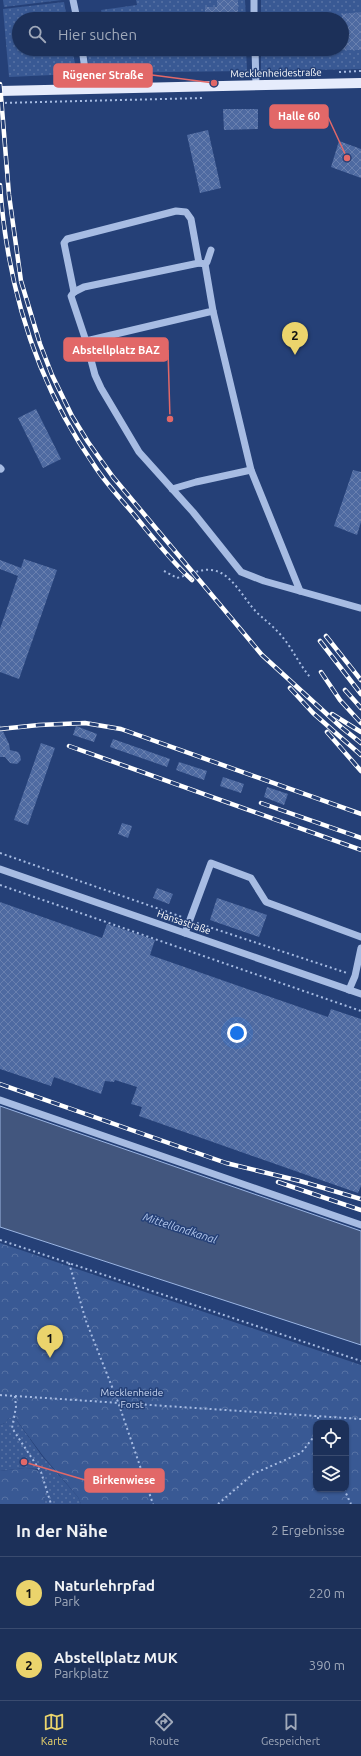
<!DOCTYPE html>
<html lang="de">
<head>
<meta charset="utf-8">
<style>
  :root { --surface:#1c3059; --page:#25385f; --text:#f1f3f6; --muted:#a0a9ba; --line:#3a4b6f; --accent:#ebd46c }
  body { margin:0; font-family:Ubuntu,sans-serif; background:var(--page); color:var(--text) }
  .controls { position:absolute; right:12px; bottom:12px; display:grid; overflow:hidden; border-radius:8px; box-shadow:0 1px 3px #0004 }
  .controls button { width:36px; height:36px; display:grid; place-items:center; padding:0; border:0; border-bottom:1px solid var(--line); background:var(--surface); color:var(--text); font:20px sans-serif }
  .you { position:absolute; left:237px; top:1033px; width:14px; height:14px; margin:-10px; border:3px solid #fff; border-radius:50%; background:#1a73e8; box-shadow:0 0 0 6px #1a73e833 }
  .badge { display:grid; place-items:center; width:26px; height:26px; border-radius:50%; background:var(--accent); color:#111; font-size:13px; font-weight:700 }
  .pin { position:absolute; translate:-50% -33px; filter:drop-shadow(0 1px 2px #0008) }
  .pin::after { content:''; position:absolute; top:21px; width:14px; height:12px; background:inherit; clip-path:polygon(0 0,100% 0,50% 100%) }
  .list { margin:0; padding:0; list-style:none }
  h2 { display:flex; justify-content:space-between; align-items:center; height:52px; margin:0; padding:0 16px; font-size:17px }
  h2 small { font-size:13px; font-weight:400; color:var(--muted) }
  .list li { display:grid; grid-template-columns:26px 1fr auto; gap:12px; align-items:center; box-sizing:border-box; height:72px; padding:0 16px; border-top:1px solid var(--line) }
  .list b { display:block; font-size:15px; white-space:nowrap }
  .list p { margin:0; font-size:13px; white-space:nowrap; color:var(--muted) }
  .list em { font-size:13px; font-style:normal; color:var(--muted) }
  .icon { flex:none; width:22px; height:22px; fill:none; stroke:currentColor; stroke-width:2; stroke-linecap:round; stroke-linejoin:round }
  .map { position:relative; flex:none; width:361px; height:1504px; overflow:hidden }
  .search { position:absolute; background:var(--surface); box-shadow:0 1px 3px #0004; left:12px; right:12px; top:12px; height:44px; display:flex; align-items:center; gap:10px; box-sizing:border-box; padding:0 14px; border-radius:22px; color:var(--muted); font-size:15px }
  .sheet { height:196px; background:var(--surface) }
  nav { display:flex; justify-content:space-around; align-items:center; box-sizing:border-box; height:56px; border-top:1px solid var(--line); background:var(--surface); font-size:11px; color:var(--muted) }
  nav a { display:grid; justify-items:center; gap:2px }
  nav .on { color:var(--accent) }
  .map>svg:first-child { display:block }
</style>
</head>
<body>
<div class="map">
<svg width="361" height="1504" viewBox="0 0 361 1504">
  <defs>
    <pattern id="green-dots" width="8" height="8" patternUnits="userSpaceOnUse"><rect width="8" height="8" fill="#395994"/><path d="M2 2h.1M6 6h.1" fill="none" stroke="#5772a4" stroke-width="1.8" stroke-linecap="round"/></pattern>
    <pattern id="forest-crowns" width="20" height="18" patternUnits="userSpaceOnUse"><rect width="20" height="18" fill="#395994"/><path d="M2 6a3 3 0 1 1 6 0M12 15a3 3 0 1 1 6 0" fill="none" stroke="#5772a4"/></pattern>
    <pattern id="building-cross-hatch" width="8" height="8" patternUnits="userSpaceOnUse"><rect width="8" height="8" fill="#4e6aa1"/><path d="M0 0l8 8M0 8l8-8" fill="none" stroke="#6980af"/></pattern>
  </defs>
  <rect width="100%" height="100%" fill="#254077"/>
  <g fill="url(#green-dots)">
    <path d="M3,0H62L4,7Z"/>
    <path d="M136,0H245L246,19H103L101,10L137,5Z"/>
    <path d="M261,0H361V69L261,71V49H342V19H261Z"/>
    <path d="M64,2L67,19H19V49H72L76,68L75,74L9,77L3,9Z"/>
    <path d="M86,49H246L247,71L90,73Z"/>
    <path d="M9,1418H15L42,1456L78,1497L81,1504H45V1484L38,1469L25,1468L0,1471V1425L5,1423Z"/>
  </g>
  <g fill="url(#forest-crowns)" fill-rule="evenodd">
    <path d="M0,1243L361,1365V1504H81L78,1497L43,1456L15,1418H9L5,1423L0,1425ZM316,1423H346V1489H316Z"/>
    <path d="M25,1468C51,1469 44,1484 45,1504H0V1471Z"/>
  </g>
  <path fill="#42567e" stroke="#9bb5e3" d="M0,1106L361,1231V1345L0,1227Z"/>
  <g fill="url(#building-cross-hatch)">
    <path d="M217,0H238V19H205V7H217Z"/>
    <path d="M361,12V50H342V14Z"/>
    <path d="M223,109H258V129L224,130Z"/>
    <path d="M208,130L221,188L200,193L187,135Z"/>
    <path d="M339,141L361,149V178L331,167Z"/>
    <path d="M36,409L61,459L43,468L18,418Z"/>
    <path d="M353,470L361,472V522L357,535L334,526Z"/>
    <path d="M24,559L57,570L19,679L0,672V629L18,576L0,569V560L21,568Z"/>
    <path d="M0,725L9,744L10,750L18,752L20,755L21,760L17,764L10,763L5,757H0Z"/>
    <path d="M76,726L97,734L94,742L73,735Z"/>
    <path d="M113,739L170,759L167,767L110,747Z"/>
    <path d="M41,743L55,748L28,825L14,820Z"/>
    <path d="M179,762L207,771L204,780L176,770Z"/>
    <path d="M223,777L244,784L241,793L220,786Z"/>
    <path d="M267,787L288,794L284,805L264,797Z"/>
    <path d="M122,823L132,826L128,838L118,834Z"/>
    <path d="M157,888L173,894L169,904L153,898Z"/>
    <path d="M217,898L267,915L259,937L210,920Z"/>
    <path d="M0,902L102,938L107,924L155,940L150,955L328,1017L331,1009L361,1019V1186L358,1193L139,1116L142,1107L131,1104L137,1087L115,1080L114,1082L105,1081L101,1094L54,1077L51,1086L0,1069Z"/>
  </g>
  <g fill="none" stroke-linecap="round" stroke-linejoin="round">
    <g stroke="#a7bce3" stroke-width="2" stroke-dasharray="2 3" stroke-linecap="butt">
      <path d="M339,72L361,71"/>
      <path d="M0,103L203,98"/>
      <path d="M164,571L177,578C192,574 206,565 221,573C233,579 243,596 252,607C260,617 270,623 278,632C291,645 298,663 310,677"/>
      <path d="M0,853L182,917"/>
      <path d="M0,885L361,1011"/>
      <path d="M197,923L347,973"/>
      <path d="M0,1240L361,1361"/>
      <path d="M69,1263L86,1321L118,1402L153,1504"/>
      <path d="M0,1395L361,1419"/>
      <path d="M15,1396L16,1407L12,1428L41,1472L51,1504"/>
      <path d="M318,1417V1423"/>
      <path d="M344,1489L351,1504"/>
      <path d="M218,1504L253,1474L301,1453L316,1434"/>
    </g>
    <g stroke="#a7bce3" stroke-width="7">
      <path d="M73,0L77,19"/>
      <path d="M254,0V19"/>
      <path d="M82,49L88,89"/>
      <path d="M255,49L256,85"/>
      <path d="M199,263L205,264L213,311L86,341L71,296L74,292L84,287Z"/>
      <path d="M205,264L207,262L211,250"/>
      <path d="M74,292L65,248L64,243L67,239L176,211L186,212L191,219L199,263"/>
      <path d="M213,311L251,470L300,591"/>
      <path d="M86,341L95,375L101,388L139,452L193,512L241,572L264,581L360,608"/>
      <path d="M0,468L1,469"/>
      <path d="M172,489L196,482L251,470"/>
      <path d="M0,869L361,994"/>
      <path d="M185,933L211,863L251,878L266,902L361,937"/>
      <path d="M349,990L355,976L361,948"/>
      <path d="M0,1100L361,1225"/>
    </g>
    <path stroke="#e6ecfc" stroke-width="10" d="M0,91L361,83"/>
    <g stroke="#fff" stroke-width="4.5">
      <g id="rail">
        <path d="M0,84L9,195L21,281L40,344L52,375L72,416L88,442L113,477L262,655L341,727L361,743"/>
        <path d="M0,185C7,286 36,382 94,465C106,484 122,500 136,517C154,539 171,561 192,580"/>
        <path d="M326,636L361,680"/>
        <path d="M320,641L361,694"/>
        <path d="M321,672L340,700L361,723"/>
        <path d="M290,688L313,713L361,755"/>
        <path d="M345,690L361,708"/>
        <path d="M332,714L361,732"/>
        <path d="M0,729L39,725L85,723L121,729L361,814"/>
        <path d="M327,732L361,771"/>
        <path d="M69,746L361,850"/>
        <path d="M261,803L361,838"/>
        <path d="M0,1084L226,1163L300,1181L361,1199"/>
        <path d="M278,1182L361,1210"/>
      </g>
    </g>
    <use href="#rail" stroke="#254077" stroke-width="3" stroke-dasharray="9" stroke-linecap="butt"/>
  </g>
  <g text-anchor="middle" dominant-baseline="central" stroke-width="3" stroke-linejoin="round" paint-order="stroke">
    <g font-size="10" fill="#fff" stroke="#254077">
      <text transform="translate(276 73) rotate(-1)">Mecklenheidestraße</text>
      <text transform="translate(184 922) rotate(19)">Hansastraße</text>
    </g>
    <g font-size="10" fill="#c9d7f2" stroke="#254077">
      <text x="132" y="1392">Mecklenheide<tspan x="132" dy="12">Forst</tspan></text>
    </g>
    <g font-size="11" font-style="italic" fill="#b2c6eb" stroke="#254077">
      <text transform="translate(180 1228) rotate(18)">Mittellandkanal</text>
    </g>
  </g>
  <path fill="none" stroke="#e26868" stroke-width="1.5" d="M214 83L152 75M347 158L328 117M170 419L168 350M24 1462L85 1480"/>
  <g fill="#e26868" stroke="#254077" stroke-width="1.5">
    <circle cx="214" cy="83" r="4"/>
    <circle cx="347" cy="158" r="4"/>
    <circle cx="170" cy="419" r="4"/>
    <circle cx="24" cy="1462" r="4"/>
  </g>
  <g fill="#e26868" stroke="#e26868" stroke-width="1.5">
    <rect x="54" y="64" width="98" height="23" rx="4"/>
    <rect x="270" y="105" width="58" height="23" rx="4"/>
    <rect x="64" y="338" width="104" height="23" rx="4"/>
    <rect x="85" y="1469" width="79" height="23" rx="4"/>
  </g>
  <g font-size="11" text-anchor="middle" font-weight="bold" fill="#fff">
    <text x="103" y="79">Rügener Straße</text>
    <text x="299" y="120">Halle 60</text>
    <text x="116" y="354">Abstellplatz BAZ</text>
    <text x="124" y="1484">Birkenwiese</text>
  </g>
</svg>
<div class="controls">
<button><svg class="icon" aria-label="locate" viewBox="0 0 24 24"><circle cx="12" cy="12" r="6"/><path d="M12 2v4M12 18v4M2 12h4M18 12h4"/></svg></button>
<button><svg class="icon" aria-label="layers" viewBox="0 0 24 24"><path d="M12 4l9 5-9 5-9-5zM3 14l9 5 9-5"/></svg></button>
</div>
<div class="you"></div>
<div class="pin badge" style="left:50px;top:1358px">1</div>
<div class="pin badge" style="left:295px;top:355px">2</div>
<div class="search"><svg class="icon" aria-label="search" viewBox="0 0 24 24"><circle cx="10" cy="10" r="6"/><path d="M15 15l6 6"/></svg>Hier suchen</div>
</div>
<section class="sheet">
<h2>In der Nähe<small>2 Ergebnisse</small></h2>
<ul class="list">
<li><span class="badge">1</span><div><b>Naturlehrpfad</b><p>Park</p></div><em>220 m</em></li>
<li><span class="badge">2</span><div><b>Abstellplatz MUK</b><p>Parkplatz</p></div><em>390 m</em></li>
</ul>
</section>
<nav>
<a class="on"><svg class="icon" aria-label="map" viewBox="0 0 24 24"><path d="M3 6l6-2 6 2 6-2v14l-6 2-6-2-6 2zM9 4v14M15 6v14"/></svg>Karte</a>
<a><svg class="icon" aria-label="directions" viewBox="0 0 24 24"><path d="M12 3l9 9-9 9-9-9zM9 14v-3h6M13 9l2 2-2 2"/></svg>Route</a>
<a><svg class="icon" aria-label="saved" viewBox="0 0 24 24"><path d="M7 4h10v16l-5-4-5 4z"/></svg>Gespeichert</a>
</nav>
</body>
</html>
